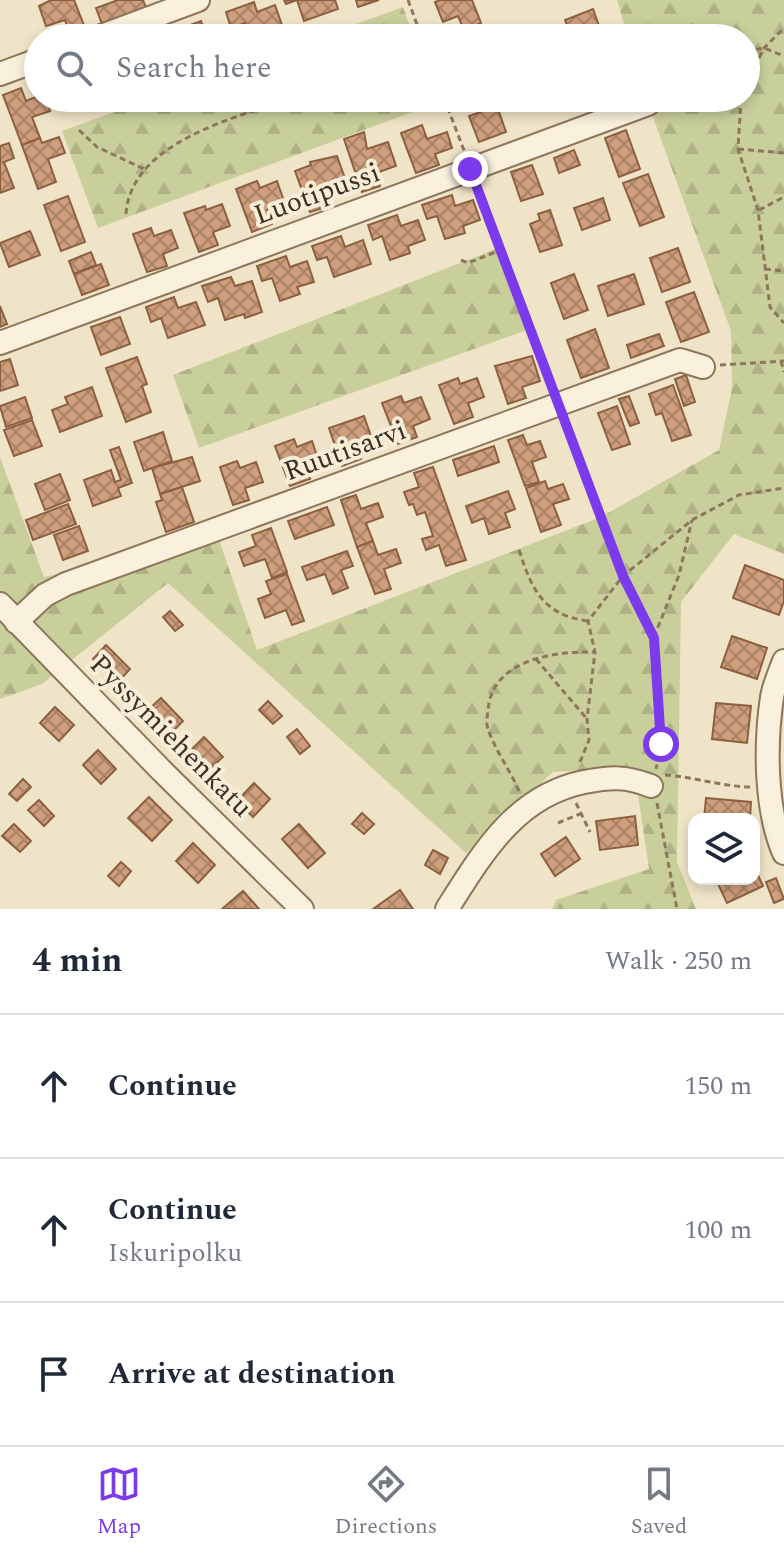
<!DOCTYPE html>
<html lang="en">
<head>
<meta charset="utf-8">
<style>
  :root { --surface:#fff; --page:#f6f6f7; --text:#1f2937; --muted:#747a83; --line:#e0e1e3; --accent:#7c3aed }
  body { margin:0; font-family:Spectral,serif; background:var(--page); color:var(--text) }
  .controls { position:absolute; right:24px; bottom:24px; display:grid; overflow:hidden; border-radius:16px; box-shadow:0 4px 12px #0003 }
  .controls button { width:72px; height:72px; display:grid; place-items:center; padding:0; border:0; border-bottom:2px solid var(--line); background:var(--surface); color:var(--text); font:40px sans-serif }
  .stop { position:absolute; width:24px; height:24px; margin:-18px; border:6px solid #7c3aed; border-radius:50%; background:#fff }
  .stop.end { background:#7c3aed; border-color:#fff; box-shadow:0 2px 8px #0008 }
  .list { margin:0; padding:0; list-style:none }
  h2 { display:flex; justify-content:space-between; align-items:center; height:104px; margin:0; padding:0 32px; font-size:34px }
  h2 small { font-size:26px; font-weight:400; color:var(--muted) }
  .list li { display:grid; grid-template-columns:52px 1fr auto; gap:24px; align-items:center; box-sizing:border-box; height:144px; padding:0 32px; border-top:2px solid var(--line) }
  .list b { display:block; font-size:30px; white-space:nowrap }
  .list p { margin:0; font-size:26px; white-space:nowrap; color:var(--muted) }
  .list em { font-size:26px; font-style:normal; color:var(--muted) }
  .icon { flex:none; width:44px; height:44px; fill:none; stroke:currentColor; stroke-width:2; stroke-linecap:round; stroke-linejoin:round }
  .map { position:relative; flex:none; width:784px; height:909px; overflow:hidden }
  .search { position:absolute; background:var(--surface); box-shadow:0 4px 12px #0003; left:24px; right:24px; top:24px; height:88px; display:flex; align-items:center; gap:20px; box-sizing:border-box; padding:0 28px; border-radius:44px; color:var(--muted); font-size:30px }
  .sheet { height:536px; background:var(--surface) }
  nav { display:flex; justify-content:space-around; align-items:center; box-sizing:border-box; height:112px; border-top:2px solid var(--line); background:var(--surface); font-size:22px; color:var(--muted) }
  nav a { display:grid; justify-items:center; gap:4px }
  nav .on { color:var(--accent) }
  .map>svg:first-child { display:block }
</style>
</head>
<body>
<div class="map">
<svg width="784" height="909" viewBox="0 0 784 909">
  <defs>
    <pattern id="forest-firs" width="22" height="20" patternUnits="userSpaceOnUse" patternTransform="scale(2)"><rect width="22" height="20" fill="#c9cf9b"/><path d="M5 1l3.5 6h-7zM16 11l3.5 6h-7z" fill="#aeb285"/></pattern>
    <pattern id="building-cross-hatch" width="8" height="8" patternUnits="userSpaceOnUse" patternTransform="scale(2)"><rect width="8" height="8" fill="#cf9f7d"/><path d="M0 0l8 8M0 8l8-8" fill="none" stroke="#a98266"/></pattern>
  </defs>
  <rect width="100%" height="100%" fill="#f0e4c8"/>
  <g fill="url(#forest-firs)">
    <path d="M617,0H784V554L734,534L681,602L677,862L696,909H552L556,900L649,869L634,768L553,772L466,853L168,583L42,684L0,699V457L44,577L219,540L257,650L601,517L719,450L732,388L731,331L646,98H746V38H628Z"/>
    <path d="M403,7L414,38H318Z"/>
    <path d="M153,98H436L437,103L98,228L62,131Z"/>
    <path d="M496,249L527,330L199,448L173,375Z"/>
  </g>
  <g fill="url(#building-cross-hatch)" stroke="#8d5f41" stroke-width="2">
    <path d="M51,0H74L85,28L70,34L65,20L46,26L39,6Z"/>
    <path d="M118,0H143L146,8L102,24L96,8Z"/>
    <path d="M284,0H335L338,9L304,21L297,0L286,4Z"/>
    <path d="M356,0H379L358,7Z"/>
    <path d="M440,0H472L481,23L464,30L458,16L443,22L435,2Z"/>
    <path d="M254,2L257,12L275,5L284,31L264,38H250L245,23L231,28L226,12Z"/>
    <path d="M593,9L603,37L572,38L565,20Z"/>
    <path d="M201,21L205,32L221,26L225,38H173L171,32Z"/>
    <path d="M21,88L26,101L38,96L46,98L50,111L32,117L40,138L22,145L3,95Z"/>
    <path d="M81,98H103V100L84,107Z"/>
    <path d="M475,98H499L478,106Z"/>
    <path d="M497,106L506,132L479,142L469,116Z"/>
    <path d="M422,125L427,139L447,132L452,148L435,154L439,165L416,173L401,133Z"/>
    <path d="M626,130L640,169L619,177L605,138Z"/>
    <path d="M364,132L367,149L388,142L396,166L376,173L380,186L362,192L344,139Z"/>
    <path d="M59,137L65,153L48,159L56,182L38,189L22,145L40,138L42,143Z"/>
    <path d="M9,143L14,158L4,162L14,188L0,193V146Z"/>
    <path d="M574,150L580,165L559,173L554,158Z"/>
    <path d="M337,156L347,184L324,192L329,206L310,212L295,171L311,165L310,162Z"/>
    <path d="M532,165L543,194L521,201L511,172Z"/>
    <path d="M648,174L664,217L640,226L623,183Z"/>
    <path d="M257,181L260,188L277,181L285,204L267,210L272,224L252,232L236,189Z"/>
    <path d="M452,195L455,206L473,200L480,220L463,226L465,233L445,239L437,216L427,219L422,205Z"/>
    <path d="M68,196L85,242L61,251L44,205Z"/>
    <path d="M603,198L610,220L582,230L574,208Z"/>
    <path d="M222,204L230,226L213,232L218,245L199,252L184,213L205,206L206,210Z"/>
    <path d="M550,210L562,245L540,252L530,224L540,220L538,214Z"/>
    <path d="M397,215L401,226L418,220L425,240L408,246L410,253L390,260L382,236L373,240L368,225Z"/>
    <path d="M151,228L154,236L171,230L178,248L163,254L167,266L147,272L133,234Z"/>
    <path d="M30,231L40,255L9,267L0,243Z"/>
    <path d="M341,236L345,247L363,240L371,264L334,277L327,257L317,260L312,246Z"/>
    <path d="M678,248L690,282L662,292L650,258Z"/>
    <path d="M91,252L96,265L74,274L69,261Z"/>
    <path d="M286,256L290,267L307,261L314,282L297,287L300,294L280,301L272,278L262,281L257,266Z"/>
    <path d="M101,264L109,285L82,295L74,274Z"/>
    <path d="M574,274L588,310L564,319L551,283Z"/>
    <path d="M634,274L644,304L608,316L598,286Z"/>
    <path d="M231,277L235,286L252,281L262,312L245,318L244,314L225,320L218,298L208,302L202,286Z"/>
    <path d="M694,292L709,332L681,342L666,302Z"/>
    <path d="M174,297L178,308L196,302L205,325L168,338L161,318L151,322L146,307Z"/>
    <path d="M0,306L7,324L0,327Z"/>
    <path d="M120,317L130,344L101,355L91,327Z"/>
    <path d="M595,329L609,368L581,378L567,340Z"/>
    <path d="M659,334L664,346L631,358L627,345Z"/>
    <path d="M532,356L540,381L522,387L526,398L508,404L495,366Z"/>
    <path d="M137,357L147,384L142,386L151,412L126,422L106,368Z"/>
    <path d="M10,359L18,385L0,391V362Z"/>
    <path d="M686,375L695,402L684,406L675,379Z"/>
    <path d="M458,378L460,384L477,378L484,397L468,403L473,417L454,424L439,385Z"/>
    <path d="M673,385L691,435L672,441L662,413L656,415L649,394Z"/>
    <path d="M92,387L102,416L60,432L52,410L68,404L65,397Z"/>
    <path d="M401,396L404,403L421,397L430,419L413,426L417,437L398,444L382,403Z"/>
    <path d="M629,396L639,423L630,426L619,399Z"/>
    <path d="M25,397L32,418L6,427L0,406Z"/>
    <path d="M617,406L630,444L612,450L598,413Z"/>
    <path d="M364,416L372,439L356,444L361,459L342,466L329,428Z"/>
    <path d="M32,420L42,446L14,456L4,430Z"/>
    <path d="M163,432L172,461L144,471L134,442Z"/>
    <path d="M523,435L527,445L540,441L546,457L532,462L539,482L525,486L508,440Z"/>
    <path d="M294,439L297,447L312,441L318,459L305,464L310,479L290,486L275,446Z"/>
    <path d="M494,446L499,462L458,476L453,460Z"/>
    <path d="M119,447L132,483L118,488L121,496L93,506L84,480L111,470L115,482L121,480L110,450Z"/>
    <path d="M192,457L200,481L160,494L152,468Z"/>
    <path d="M237,461L240,468L256,462L263,482L245,488L249,500L233,505L220,467Z"/>
    <path d="M433,467L466,560L446,566L439,545L426,550L422,539L433,536L425,512L417,515L413,504L409,505L404,492L419,487L414,473Z"/>
    <path d="M60,474L70,500L45,510L35,484Z"/>
    <path d="M545,481L548,489L563,484L569,499L553,504L561,525L541,532L526,488Z"/>
    <path d="M182,487L194,522L166,532L156,502L162,500L160,494Z"/>
    <path d="M508,491L515,509L505,513L510,527L489,534L484,518L472,523L466,506Z"/>
    <path d="M356,495L361,509L378,503L383,517L366,523L373,541L357,547L341,500Z"/>
    <path d="M68,504L76,524L33,540L26,520Z"/>
    <path d="M327,507L334,525L295,539L288,521Z"/>
    <path d="M79,526L88,551L63,560L54,535Z"/>
    <path d="M271,528L287,572L272,578L265,559L244,566L239,552L256,546L252,535Z"/>
    <path d="M373,541L378,555L396,549L401,563L384,569L391,589L375,594L357,547Z"/>
    <path d="M347,551L353,566L341,570L348,588L333,594L325,574L307,580L302,567Z"/>
    <path d="M745,565L784,580V601L779,615L733,598Z"/>
    <path d="M287,574L304,621L292,625L286,610L265,618L258,599L271,594L266,581Z"/>
    <path d="M170,611L183,625L175,631L163,617Z"/>
    <path d="M732,636L767,648L757,679L721,667Z"/>
    <path d="M106,645L130,669L117,683L93,659Z"/>
    <path d="M161,698L183,721L169,735L146,712Z"/>
    <path d="M268,701L282,716L273,724L259,710Z"/>
    <path d="M716,703L751,706L747,743L712,739Z"/>
    <path d="M55,707L74,725L59,741L40,723Z"/>
    <path d="M297,729L310,746L300,754L287,737Z"/>
    <path d="M204,737L223,757L205,773L187,754Z"/>
    <path d="M98,750L116,769L101,784L83,765Z"/>
    <path d="M23,779L31,787L17,801L9,794Z"/>
    <path d="M254,783L270,799L253,817L237,801Z"/>
    <path d="M149,797L172,820L152,841L128,818Z"/>
    <path d="M706,798L751,802L750,819H704Z"/>
    <path d="M39,800L54,816L44,826L28,810Z"/>
    <path d="M362,813L374,824L364,834L352,824Z"/>
    <path d="M635,816L638,845L600,850L596,821Z"/>
    <path d="M14,824L31,841L20,852L2,836Z"/>
    <path d="M299,824L325,853L308,868L282,839Z"/>
    <path d="M566,837L580,859L555,876L541,854Z"/>
    <path d="M193,843L215,865L198,883L176,861Z"/>
    <path d="M433,850L448,858L440,874L425,865Z"/>
    <path d="M121,862L131,871L119,886L108,876Z"/>
    <path d="M754,867L763,886L727,903L717,882L723,879H754Z"/>
    <path d="M776,878L784,899L774,903L766,882Z"/>
    <path d="M400,890L413,909H373Z"/>
    <path d="M243,891L259,909H222Z"/>
  </g>
  <g fill="none" stroke-linecap="round" stroke-linejoin="round">
    <g stroke="#8d765c" stroke-width="26">
      <g id="minor">
        <path d="M96,38L198,0"/>
        <path d="M0,74L38,60"/>
        <path d="M0,343L648,104L651,98"/>
        <path d="M0,604L161,770L302,909"/>
        <path d="M16,622L45,595L66,584L680,360L703,367"/>
        <path d="M784,661C780,672 774,685 772,697C765,744 765,809 784,853"/>
        <path d="M447,909C482,854 515,796 584,782C611,777 626,776 651,786"/>
      </g>
    </g>
    <g stroke="#8d765c" stroke-width="3" stroke-dasharray="6 4" stroke-linecap="butt">
      <path d="M408,0L422,38"/>
      <path d="M746,51L764,48L784,56"/>
      <path d="M746,85L764,48L784,28"/>
      <path d="M444,98L465,153"/>
      <path d="M741,98L738,149L758,210L770,307L784,323"/>
      <path d="M79,130L97,147L144,169"/>
      <path d="M738,149L784,153"/>
      <path d="M477,187L551,386"/>
      <path d="M759,210L784,197"/>
      <path d="M126,214C131,142 235,118 292,98"/>
      <path d="M461,260L468,263L501,250"/>
      <path d="M765,269L784,271"/>
      <path d="M781,361L784,372"/>
      <path d="M720,365L784,361"/>
      <path d="M565,423L623,576L654,638L661,744L656,769"/>
      <path d="M519,550C532,590 543,615 588,621"/>
      <path d="M654,637L679,575L692,520"/>
      <path d="M536,659L587,719"/>
      <path d="M580,762L589,740L587,719L595,652L588,621L623,576L692,520L739,495L784,488"/>
      <path d="M665,775C695,777 723,787 752,787"/>
      <path d="M519,791C510,770 495,750 488,729C486,724 487,717 488,711C491,660 553,651 595,652"/>
      <path d="M576,803L590,832"/>
      <path d="M657,803L677,909"/>
      <path d="M558,823L580,814"/>
    </g>
    <use href="#minor" stroke="#faf1dc" stroke-width="22"/>
  </g>
  <g fill="none" stroke-linecap="round" stroke-linejoin="round">
    <path stroke="#7c3aed" stroke-width="10" d="M470,169L623,576L654,638L661,744"/>
  </g>
  <g text-anchor="middle" dominant-baseline="central" stroke-width="8" stroke-linejoin="round" paint-order="stroke">
    <g font-size="28" fill="#3d2e20" stroke="#f7eed8">
      <text transform="translate(317 194) rotate(-20)">Luotipussi</text>
      <text transform="translate(345 451) rotate(-20)">Ruutisarvi</text>
      <text transform="translate(171 736) rotate(45)">Pyssymiehenkatu</text>
    </g>
  </g>
</svg>
<div class="controls">
<button><svg class="icon" aria-label="layers" viewBox="0 0 24 24"><path d="M12 4l9 5-9 5-9-5zM3 14l9 5 9-5"/></svg></button>
</div>
<div class="stop" style="left:661px;top:744px"></div>
<div class="stop end" style="left:470px;top:169px"></div>
<div class="search"><svg class="icon" aria-label="search" viewBox="0 0 24 24"><circle cx="10" cy="10" r="6"/><path d="M15 15l6 6"/></svg>Search here</div>
</div>
<section class="sheet">
<h2>4 min<small>Walk · 250 m</small></h2>
<ul class="list">
<li><svg class="icon" aria-label="ahead" viewBox="0 0 24 24"><path d="M12 20V5M6 11l6-6 6 6"/></svg><div><b>Continue</b></div><em>150 m</em></li>
<li><svg class="icon" aria-label="ahead" viewBox="0 0 24 24"><path d="M12 20V5M6 11l6-6 6 6"/></svg><div><b>Continue</b><p>Iskuripolku</p></div><em>100 m</em></li>
<li><svg class="icon" aria-label="arrive" viewBox="0 0 24 24"><path d="M6 21V4h12l-3 4 3 4H6"/></svg><div><b>Arrive at destination</b></div></li>
</ul>
</section>
<nav>
<a class="on"><svg class="icon" aria-label="map" viewBox="0 0 24 24"><path d="M3 6l6-2 6 2 6-2v14l-6 2-6-2-6 2zM9 4v14M15 6v14"/></svg>Map</a>
<a><svg class="icon" aria-label="directions" viewBox="0 0 24 24"><path d="M12 3l9 9-9 9-9-9zM9 14v-3h6M13 9l2 2-2 2"/></svg>Directions</a>
<a><svg class="icon" aria-label="saved" viewBox="0 0 24 24"><path d="M7 4h10v16l-5-4-5 4z"/></svg>Saved</a>
</nav>
</body>
</html>
